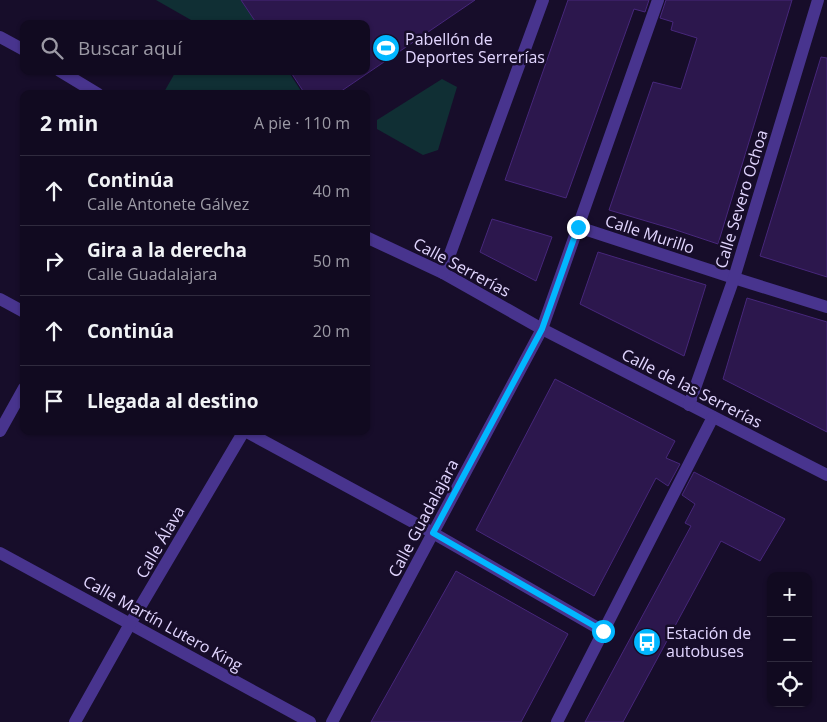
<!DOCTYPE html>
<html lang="es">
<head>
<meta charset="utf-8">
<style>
  :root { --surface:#110a20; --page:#1a1329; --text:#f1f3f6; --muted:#9c9aa5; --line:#302b3e }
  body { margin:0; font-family:"Open Sans",sans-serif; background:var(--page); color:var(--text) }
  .controls { position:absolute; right:15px; bottom:15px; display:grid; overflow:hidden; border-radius:10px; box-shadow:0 1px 4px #0004 }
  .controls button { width:45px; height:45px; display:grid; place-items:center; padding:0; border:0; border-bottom:1px solid var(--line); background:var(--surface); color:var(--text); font:25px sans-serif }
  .stop { position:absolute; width:15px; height:15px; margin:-11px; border:4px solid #02b7ff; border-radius:50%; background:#fff }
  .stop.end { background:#02b7ff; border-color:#fff; box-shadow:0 1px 5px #0008 }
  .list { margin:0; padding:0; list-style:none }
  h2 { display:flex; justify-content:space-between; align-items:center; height:65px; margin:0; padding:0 20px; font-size:21px }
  h2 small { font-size:16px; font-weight:400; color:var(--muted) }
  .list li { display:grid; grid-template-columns:32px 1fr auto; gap:15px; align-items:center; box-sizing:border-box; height:70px; padding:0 20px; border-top:1px solid var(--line) }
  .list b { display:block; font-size:19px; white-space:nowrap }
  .list p { margin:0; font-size:16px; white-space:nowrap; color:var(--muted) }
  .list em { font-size:16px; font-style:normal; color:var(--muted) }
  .icon { flex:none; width:28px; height:28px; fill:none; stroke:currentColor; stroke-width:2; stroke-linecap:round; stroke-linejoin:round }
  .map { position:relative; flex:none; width:827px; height:722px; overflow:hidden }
  .search { position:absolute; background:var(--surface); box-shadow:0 1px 4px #0004; left:20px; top:20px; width:350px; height:55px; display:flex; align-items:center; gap:12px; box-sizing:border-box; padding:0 18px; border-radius:10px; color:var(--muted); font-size:19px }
  .panel { position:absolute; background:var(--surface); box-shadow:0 1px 4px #0004; left:20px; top:90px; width:350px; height:345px; border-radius:10px }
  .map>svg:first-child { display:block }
</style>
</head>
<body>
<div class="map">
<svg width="827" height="722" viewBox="0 0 827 722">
  <rect width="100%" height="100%" fill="#170d2a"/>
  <g fill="#102f34">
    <path d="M156,0H241L257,24H198Z"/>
    <path d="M176,71H288L303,94H163Z"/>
    <path d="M442,79L457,87L438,150L423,155L377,129V120Z"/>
  </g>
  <g fill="#2c174d" stroke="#47277b">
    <path d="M241,0H475L337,94H305L290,71H366V24H257Z"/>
    <path d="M568,0H649L645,12L634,9L566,198L505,180Z"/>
    <path d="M666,0H792L718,244L673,229L609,210L653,82L681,89L697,38L671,30L673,22L660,18Z"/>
    <path d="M821,57L827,58V277L760,256Z"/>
    <path d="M492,219L552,237L536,281L480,252Z"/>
    <path d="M598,252L706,285L684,356L580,304Z"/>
    <path d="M747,298L827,322V432L723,379Z"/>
    <path d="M555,379L675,441L666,458L680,464L668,486L656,478L594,596L476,530Z"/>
    <path d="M694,472L785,519L760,561L721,541L623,722H585L691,526L685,523L695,504L682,495Z"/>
    <path d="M456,571L568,634L521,722H371Z"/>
  </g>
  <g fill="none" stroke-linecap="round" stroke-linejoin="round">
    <g stroke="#48348e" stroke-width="12">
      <path d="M0,37L24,50"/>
      <path d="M60,71L98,94"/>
      <path d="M578,227L734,278L827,307"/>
      <path d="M366,237L443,273L542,329L827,475"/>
      <path d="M443,273L543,0"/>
      <path d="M0,299L24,312"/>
      <path d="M689,405L734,278L818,0"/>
      <path d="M0,431L24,388"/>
      <path d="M245,431L433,533L603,631"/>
      <path d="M0,553L310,722"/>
      <path d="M75,722L130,624L244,431"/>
      <path d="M332,722L542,329L658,0"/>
      <path d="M557,722L713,417"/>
    </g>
  </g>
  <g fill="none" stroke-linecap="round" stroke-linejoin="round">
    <path stroke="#02b7ff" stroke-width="6" d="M578,227L542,329L433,533L603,631"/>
  </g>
  <defs>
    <g id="stadium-disc" transform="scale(1.4375)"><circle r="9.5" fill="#02b7ff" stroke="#170d2a"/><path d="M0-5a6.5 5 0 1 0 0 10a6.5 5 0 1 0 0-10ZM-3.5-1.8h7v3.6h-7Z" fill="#fff"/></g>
    <g id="bus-disc" transform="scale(1.4375)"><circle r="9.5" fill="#02b7ff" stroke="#170d2a"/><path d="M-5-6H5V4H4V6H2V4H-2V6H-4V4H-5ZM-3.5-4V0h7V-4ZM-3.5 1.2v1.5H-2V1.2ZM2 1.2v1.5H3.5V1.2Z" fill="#fff"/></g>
  </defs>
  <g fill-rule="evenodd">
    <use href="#stadium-disc" x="386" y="48"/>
    <use href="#bus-disc" x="647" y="642"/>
  </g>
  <g text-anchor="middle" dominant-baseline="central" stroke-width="5" stroke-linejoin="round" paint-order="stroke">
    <g font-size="16" fill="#e2d6ff" stroke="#170d2a" text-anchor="start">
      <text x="405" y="39">Pabellón de<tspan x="405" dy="18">Deportes Serrerías</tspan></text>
      <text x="666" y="633">Estación de<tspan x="666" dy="18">autobuses</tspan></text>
    </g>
    <g font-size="16" fill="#e2d6ff" stroke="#170d2a">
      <text transform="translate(741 199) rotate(-73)">Calle Severo Ochoa</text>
      <text transform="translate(650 234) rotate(18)">Calle Murillo</text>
      <text transform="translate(462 267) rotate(28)">Calle Serrerías</text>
      <text transform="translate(692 388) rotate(27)">Calle de las Serrerías</text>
      <text transform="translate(423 518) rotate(-62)">Calle Guadalajara</text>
      <text transform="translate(160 542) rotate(-60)">Calle Álava</text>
      <text transform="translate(163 623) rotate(29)">Calle Martín Lutero King</text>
    </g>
  </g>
</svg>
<div class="controls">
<button>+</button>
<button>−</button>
<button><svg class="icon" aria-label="locate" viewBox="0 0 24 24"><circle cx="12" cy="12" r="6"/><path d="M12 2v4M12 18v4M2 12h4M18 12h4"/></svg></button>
</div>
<div class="stop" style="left:603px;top:631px"></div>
<div class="stop end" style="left:578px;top:227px"></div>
<div class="search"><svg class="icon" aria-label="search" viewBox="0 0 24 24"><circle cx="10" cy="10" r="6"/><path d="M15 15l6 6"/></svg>Buscar aquí</div>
<section class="panel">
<h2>2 min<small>A pie · 110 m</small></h2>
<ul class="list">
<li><svg class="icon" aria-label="ahead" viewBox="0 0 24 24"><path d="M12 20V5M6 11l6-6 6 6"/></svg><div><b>Continúa</b><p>Calle Antonete Gálvez</p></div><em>40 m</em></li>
<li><svg class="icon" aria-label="right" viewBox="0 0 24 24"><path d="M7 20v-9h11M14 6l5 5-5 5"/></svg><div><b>Gira a la derecha</b><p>Calle Guadalajara</p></div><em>50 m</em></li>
<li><svg class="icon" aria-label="ahead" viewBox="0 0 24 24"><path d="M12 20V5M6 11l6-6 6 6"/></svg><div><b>Continúa</b></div><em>20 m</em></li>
<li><svg class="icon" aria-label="arrive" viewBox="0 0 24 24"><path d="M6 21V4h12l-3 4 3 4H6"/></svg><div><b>Llegada al destino</b></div></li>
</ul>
</section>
</div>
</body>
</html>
